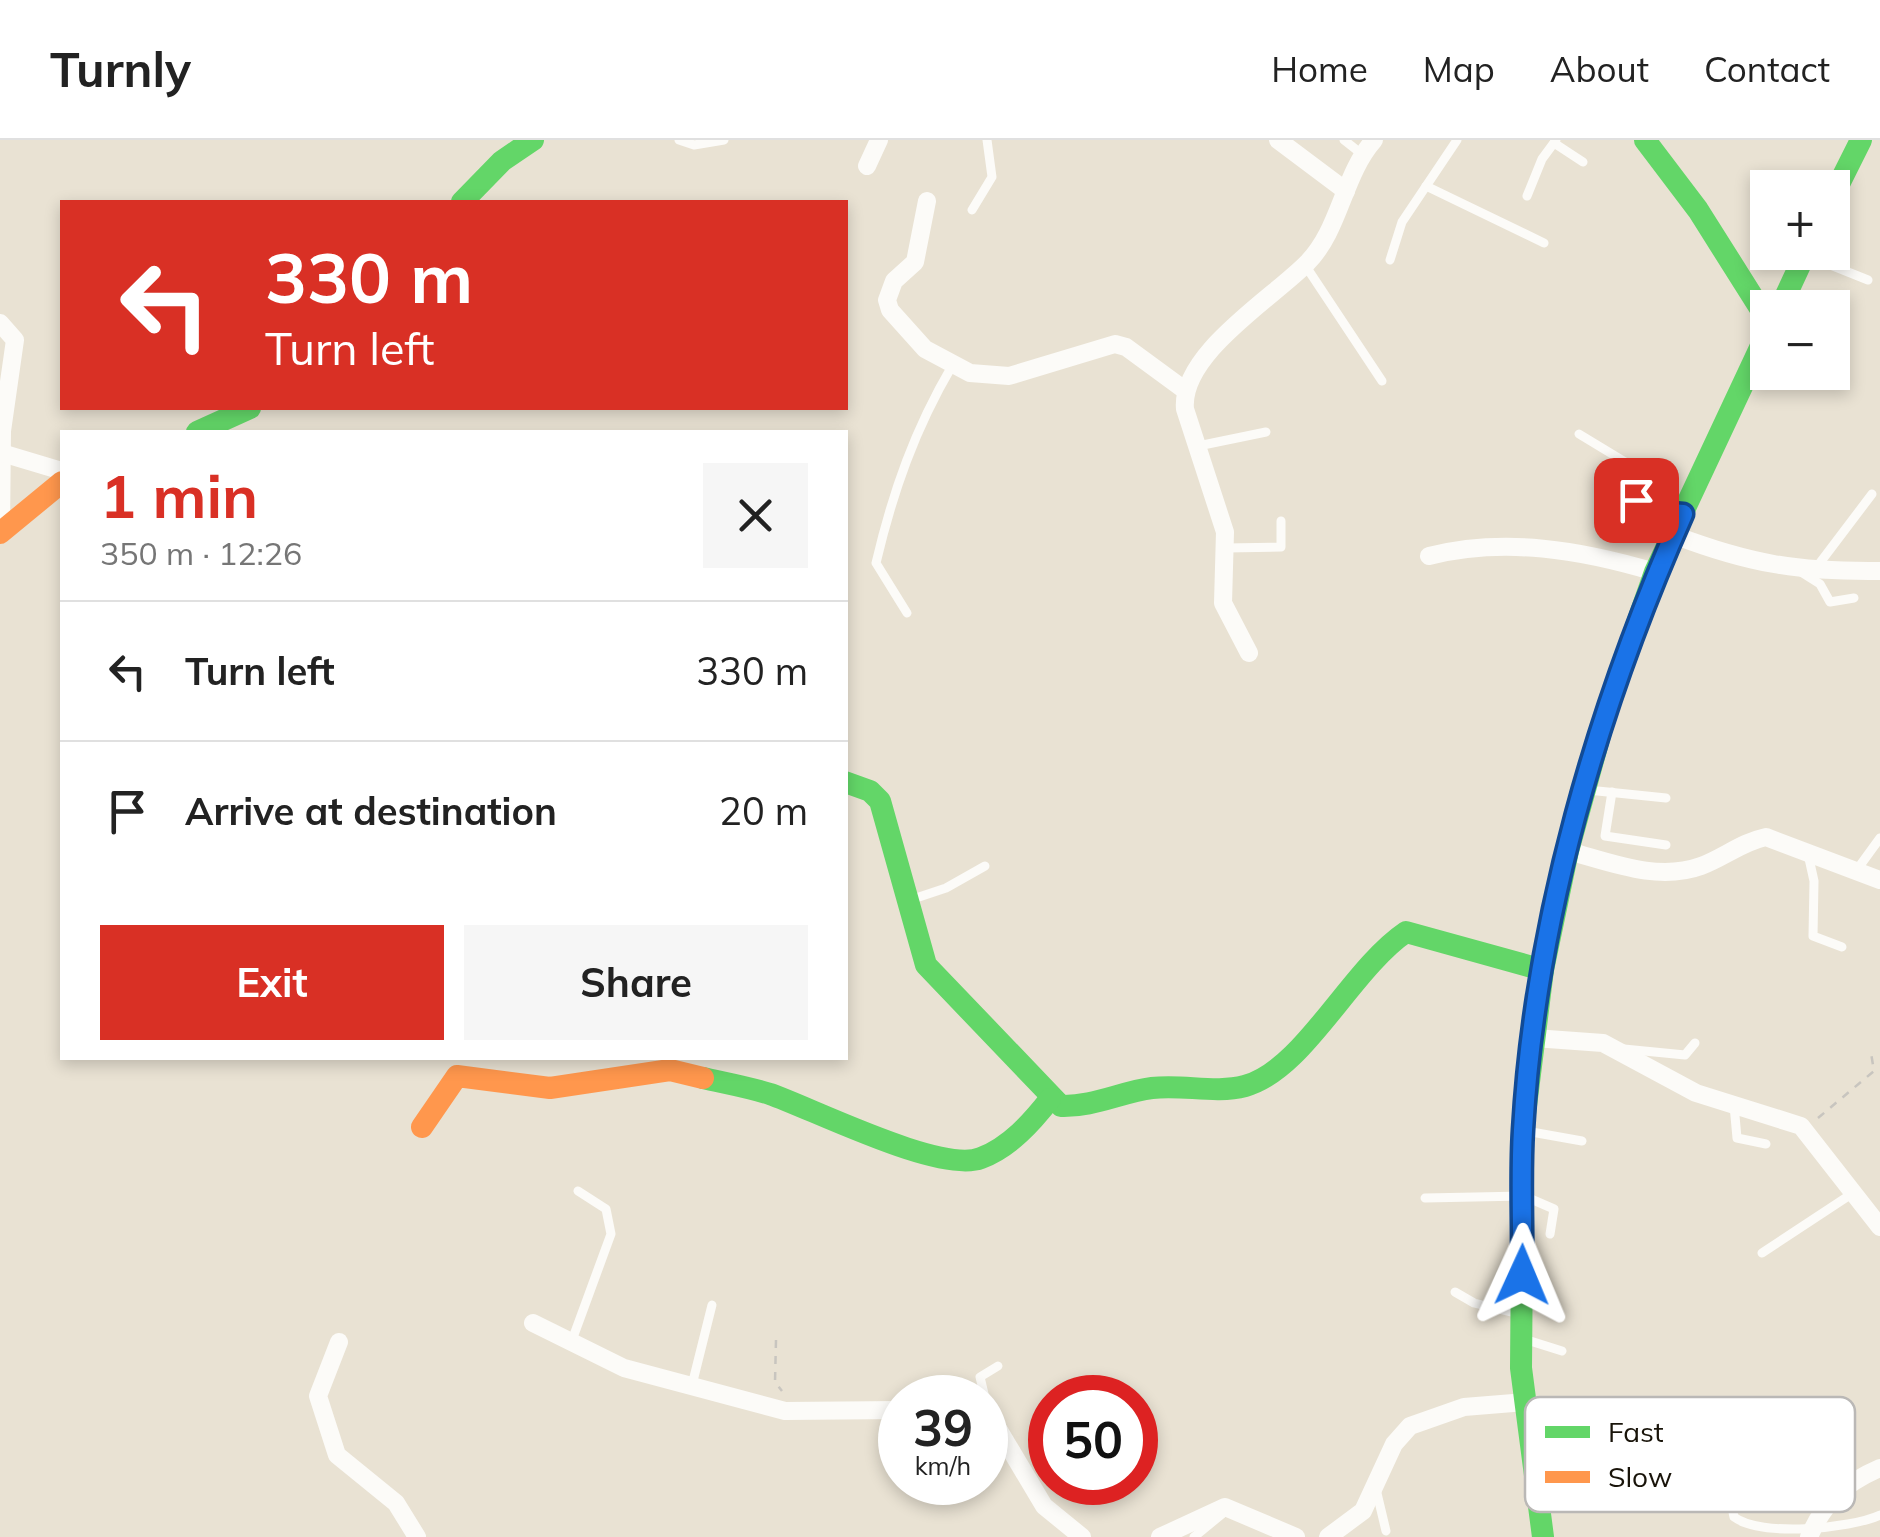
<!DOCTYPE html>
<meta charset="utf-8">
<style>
body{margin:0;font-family:Mulish,sans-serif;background:#f6f6f6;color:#222;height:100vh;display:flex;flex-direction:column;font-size:38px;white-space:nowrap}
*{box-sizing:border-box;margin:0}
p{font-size:32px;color:#767676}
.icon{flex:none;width:55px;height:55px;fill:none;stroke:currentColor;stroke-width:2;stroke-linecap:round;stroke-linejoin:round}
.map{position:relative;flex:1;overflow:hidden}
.drawer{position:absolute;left:60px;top:290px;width:788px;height:630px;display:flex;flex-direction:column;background:#fff;border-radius:0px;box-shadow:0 5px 15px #0003}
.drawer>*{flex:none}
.hud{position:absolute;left:60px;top:60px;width:788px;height:210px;border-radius:0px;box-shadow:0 5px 15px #0003;background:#d93025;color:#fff;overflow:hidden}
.controls{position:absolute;left:1750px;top:30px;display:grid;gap:20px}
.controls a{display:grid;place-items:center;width:100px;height:100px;border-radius:0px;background:#fff;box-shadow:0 5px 15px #0003;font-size:50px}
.speed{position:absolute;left:878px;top:1235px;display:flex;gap:20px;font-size:50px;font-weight:700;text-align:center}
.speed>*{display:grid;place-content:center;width:130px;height:130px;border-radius:50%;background:#fff;box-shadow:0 5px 15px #0003;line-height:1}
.speed small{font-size:25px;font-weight:400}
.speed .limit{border:15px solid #d22;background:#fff;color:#111}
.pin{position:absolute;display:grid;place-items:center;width:85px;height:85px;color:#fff;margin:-42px;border-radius:20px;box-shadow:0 5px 15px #0006}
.me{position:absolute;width:110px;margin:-55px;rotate:1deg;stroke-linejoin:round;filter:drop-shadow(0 0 8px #0008)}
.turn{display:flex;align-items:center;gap:35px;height:210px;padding:0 40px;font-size:45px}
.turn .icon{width:130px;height:130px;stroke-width:2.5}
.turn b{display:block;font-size:70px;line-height:85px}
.round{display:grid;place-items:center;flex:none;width:105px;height:105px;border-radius:0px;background:#f6f6f6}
.overview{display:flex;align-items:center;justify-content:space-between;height:170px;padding:0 40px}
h1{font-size:60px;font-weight:700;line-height:75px;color:#d93025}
.button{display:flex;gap:20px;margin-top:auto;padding:20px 40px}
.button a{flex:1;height:115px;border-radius:0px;background:#d93025;color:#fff;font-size:40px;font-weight:700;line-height:115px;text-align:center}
.button a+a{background:#f6f6f6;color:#222}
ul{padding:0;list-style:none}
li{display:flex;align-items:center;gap:30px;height:140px;padding:0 40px;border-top:2px solid #e0e0e0}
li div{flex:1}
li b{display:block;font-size:38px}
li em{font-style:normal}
header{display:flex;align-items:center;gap:60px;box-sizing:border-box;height:140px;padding:0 50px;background:#fff;border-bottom:2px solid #e0e0e0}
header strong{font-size:48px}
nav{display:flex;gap:55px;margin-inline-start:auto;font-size:35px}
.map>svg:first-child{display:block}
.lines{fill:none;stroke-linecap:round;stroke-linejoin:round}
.path{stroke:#c8c5bf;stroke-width:2.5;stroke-dasharray:8 8;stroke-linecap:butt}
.lane{stroke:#fcfbf8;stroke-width:9}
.street{stroke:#fcfbf8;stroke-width:18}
.fast{stroke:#63d668;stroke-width:22}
.slow{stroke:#ff974d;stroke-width:22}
.route-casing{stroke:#114b97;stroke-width:25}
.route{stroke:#1a73e8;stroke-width:18}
.key{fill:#fff;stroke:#bab8b6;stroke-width:2.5}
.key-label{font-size:28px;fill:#19140a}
</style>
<header>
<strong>Turnly</strong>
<nav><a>Home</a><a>Map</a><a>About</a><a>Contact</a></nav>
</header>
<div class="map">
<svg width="1880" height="1397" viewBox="0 0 1880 1397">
<rect width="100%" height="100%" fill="#e9e2d3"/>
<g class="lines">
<!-- path -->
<g class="path">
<polyline points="1818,978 1874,931 1871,913"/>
<polyline points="776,1200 775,1242 782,1251"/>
</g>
<!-- lane -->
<g class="lane">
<polyline points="679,0 694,5 724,0"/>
<polyline points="1344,0 1363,15"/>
<polyline points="1554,3 1583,22"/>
<polyline points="1426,46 1544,103"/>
<polyline points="1527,56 1542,19 1556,0"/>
<polyline points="972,70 992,37 987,0"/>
<polyline points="1808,116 1868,140"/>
<polyline points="1390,120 1402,82 1457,0"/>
<polyline points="1305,125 1382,241"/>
<polyline points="1579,294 1645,334 1637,365 1681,373"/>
<polyline points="1198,306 1266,292"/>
<polyline points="1226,408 1281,407 1281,381"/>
<polyline points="1816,428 1872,354"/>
<polyline points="1801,432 1820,444 1830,462 1854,458"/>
<path d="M 907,473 L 876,423 C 893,351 915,289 952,226"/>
<polyline points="1588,650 1666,658"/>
<polyline points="1612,652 1605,696 1666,705"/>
<polyline points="1808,714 1814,741 1813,796 1842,807"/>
<polyline points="1856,731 1880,698"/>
<polyline points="910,760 946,748 985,726"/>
<polyline points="1624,909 1685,915 1695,903"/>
<polyline points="1734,965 1737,998 1766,1004"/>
<polyline points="1526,991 1582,1001"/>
<polyline points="1425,1058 1524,1056 1554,1069 1550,1094"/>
<polyline points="1762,1113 1853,1053"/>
<polyline points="1455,1152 1474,1163 1519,1174"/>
<polyline points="1524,1199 1562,1211"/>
<polyline points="571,1203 611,1094 606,1069 578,1051"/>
<polyline points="692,1245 712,1165"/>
<polyline points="985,1258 980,1237 998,1226"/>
<polyline points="1794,1263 1801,1263 1811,1275 1812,1305 1851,1342"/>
<polyline points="1376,1349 1386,1391"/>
<path d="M 1730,1357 L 1734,1377 C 1761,1397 1849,1389 1880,1375"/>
<polyline points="1194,1397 1222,1374"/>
</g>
<!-- street -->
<g class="street">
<polyline points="1278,0 1346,51"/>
<polyline points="867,26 879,0"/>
<polyline points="927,61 915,122 894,141 887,160 890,170 925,209 970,233 1009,236 1115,204 1126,207 1186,251"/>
<polyline points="0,183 15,200 2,291 1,390"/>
<polyline points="2,313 62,331"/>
<path d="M 1674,395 C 1750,424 1799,432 1880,431"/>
<path d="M 1429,416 C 1505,397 1581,410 1655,432"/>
<path d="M 1249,513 L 1223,463 L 1225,392 L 1185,269 C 1180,214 1273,158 1307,123 C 1340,90 1343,35 1374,0"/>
<path d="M 1568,711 C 1610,722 1657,742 1701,726 C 1723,718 1742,702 1766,697 L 1880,740"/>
<polyline points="1534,898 1603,903 1696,953 1801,986 1880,1087"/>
<polyline points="533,1183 624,1228 785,1271 900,1270"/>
<polyline points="339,1202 318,1256 337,1315 396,1363 417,1397"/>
<polyline points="985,1278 997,1287 1044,1366 1082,1397"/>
<polyline points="1160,1397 1225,1367 1296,1397"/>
<polyline points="1328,1397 1363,1371 1394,1304 1410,1286 1464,1267 1526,1262"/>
<path d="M 1809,1397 C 1824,1362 1845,1343 1880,1328"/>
</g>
<!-- fast -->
<g class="fast">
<polyline points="1645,0 1698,70 1768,181"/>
<polyline points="1832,58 1861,0"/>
<polyline points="462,62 502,21 533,0"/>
<polyline points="1780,168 1806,112"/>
<polyline points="197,292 250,268"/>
<path d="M 845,642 L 870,651 L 880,661 L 926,825 L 1061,966 C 1093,967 1121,952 1152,948 C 1183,944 1215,954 1245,946 C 1304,930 1350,830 1406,792 L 1543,830"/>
<path d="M 703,938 C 725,943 748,947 770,954 C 813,969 941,1034 981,1018 C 1010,1007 1032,982 1050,959"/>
<polyline points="1543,1397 1521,1228 1523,990 1543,830 1568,711 1609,563 1655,432 1768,191"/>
</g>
<!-- slow -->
<g class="slow">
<polyline points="0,393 62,342"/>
<polyline points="422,987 457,936 550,948 670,930 703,938"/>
</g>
</g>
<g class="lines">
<defs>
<path id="route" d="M 1522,1135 C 1523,1087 1520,1038 1523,990 C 1535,779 1598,566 1683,374 L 1647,371 L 1636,360"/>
</defs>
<!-- route casing -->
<use href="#route" class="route-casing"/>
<!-- route -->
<use href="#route" class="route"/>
</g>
<!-- legend -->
<rect x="1525" y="1257" width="330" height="115" rx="15" class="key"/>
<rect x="1545" y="1286" width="45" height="12" fill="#63d668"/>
<rect x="1545" y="1331" width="45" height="12" fill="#ff974d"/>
<g class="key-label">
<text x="1608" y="1302">Fast</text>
<text x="1608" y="1347">Slow</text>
</g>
</svg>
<div class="controls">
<a>+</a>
<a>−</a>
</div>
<div class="speed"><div>39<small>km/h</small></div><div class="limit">50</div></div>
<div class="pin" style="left:1636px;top:360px;background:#d93025"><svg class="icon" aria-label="arrive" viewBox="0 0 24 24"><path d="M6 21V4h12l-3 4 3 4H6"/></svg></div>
<svg class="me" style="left:1522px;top:1135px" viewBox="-20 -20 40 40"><path d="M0-17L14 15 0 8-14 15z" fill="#1a73e8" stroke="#fff" stroke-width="4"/></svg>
<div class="hud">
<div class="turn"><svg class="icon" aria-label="left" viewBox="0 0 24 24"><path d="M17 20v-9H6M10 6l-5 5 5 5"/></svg><div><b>330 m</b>Turn left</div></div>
</div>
<section class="drawer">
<div class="overview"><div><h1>1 min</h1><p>350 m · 12:26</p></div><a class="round"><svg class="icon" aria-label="close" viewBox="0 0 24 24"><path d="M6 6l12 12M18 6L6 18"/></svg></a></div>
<ul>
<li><svg class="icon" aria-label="left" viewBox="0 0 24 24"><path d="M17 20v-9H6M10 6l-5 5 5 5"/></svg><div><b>Turn left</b></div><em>330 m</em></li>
<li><svg class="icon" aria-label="arrive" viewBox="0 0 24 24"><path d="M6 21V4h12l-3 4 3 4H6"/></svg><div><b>Arrive at destination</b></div><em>20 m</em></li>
</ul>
<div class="button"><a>Exit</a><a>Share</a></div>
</section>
</div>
